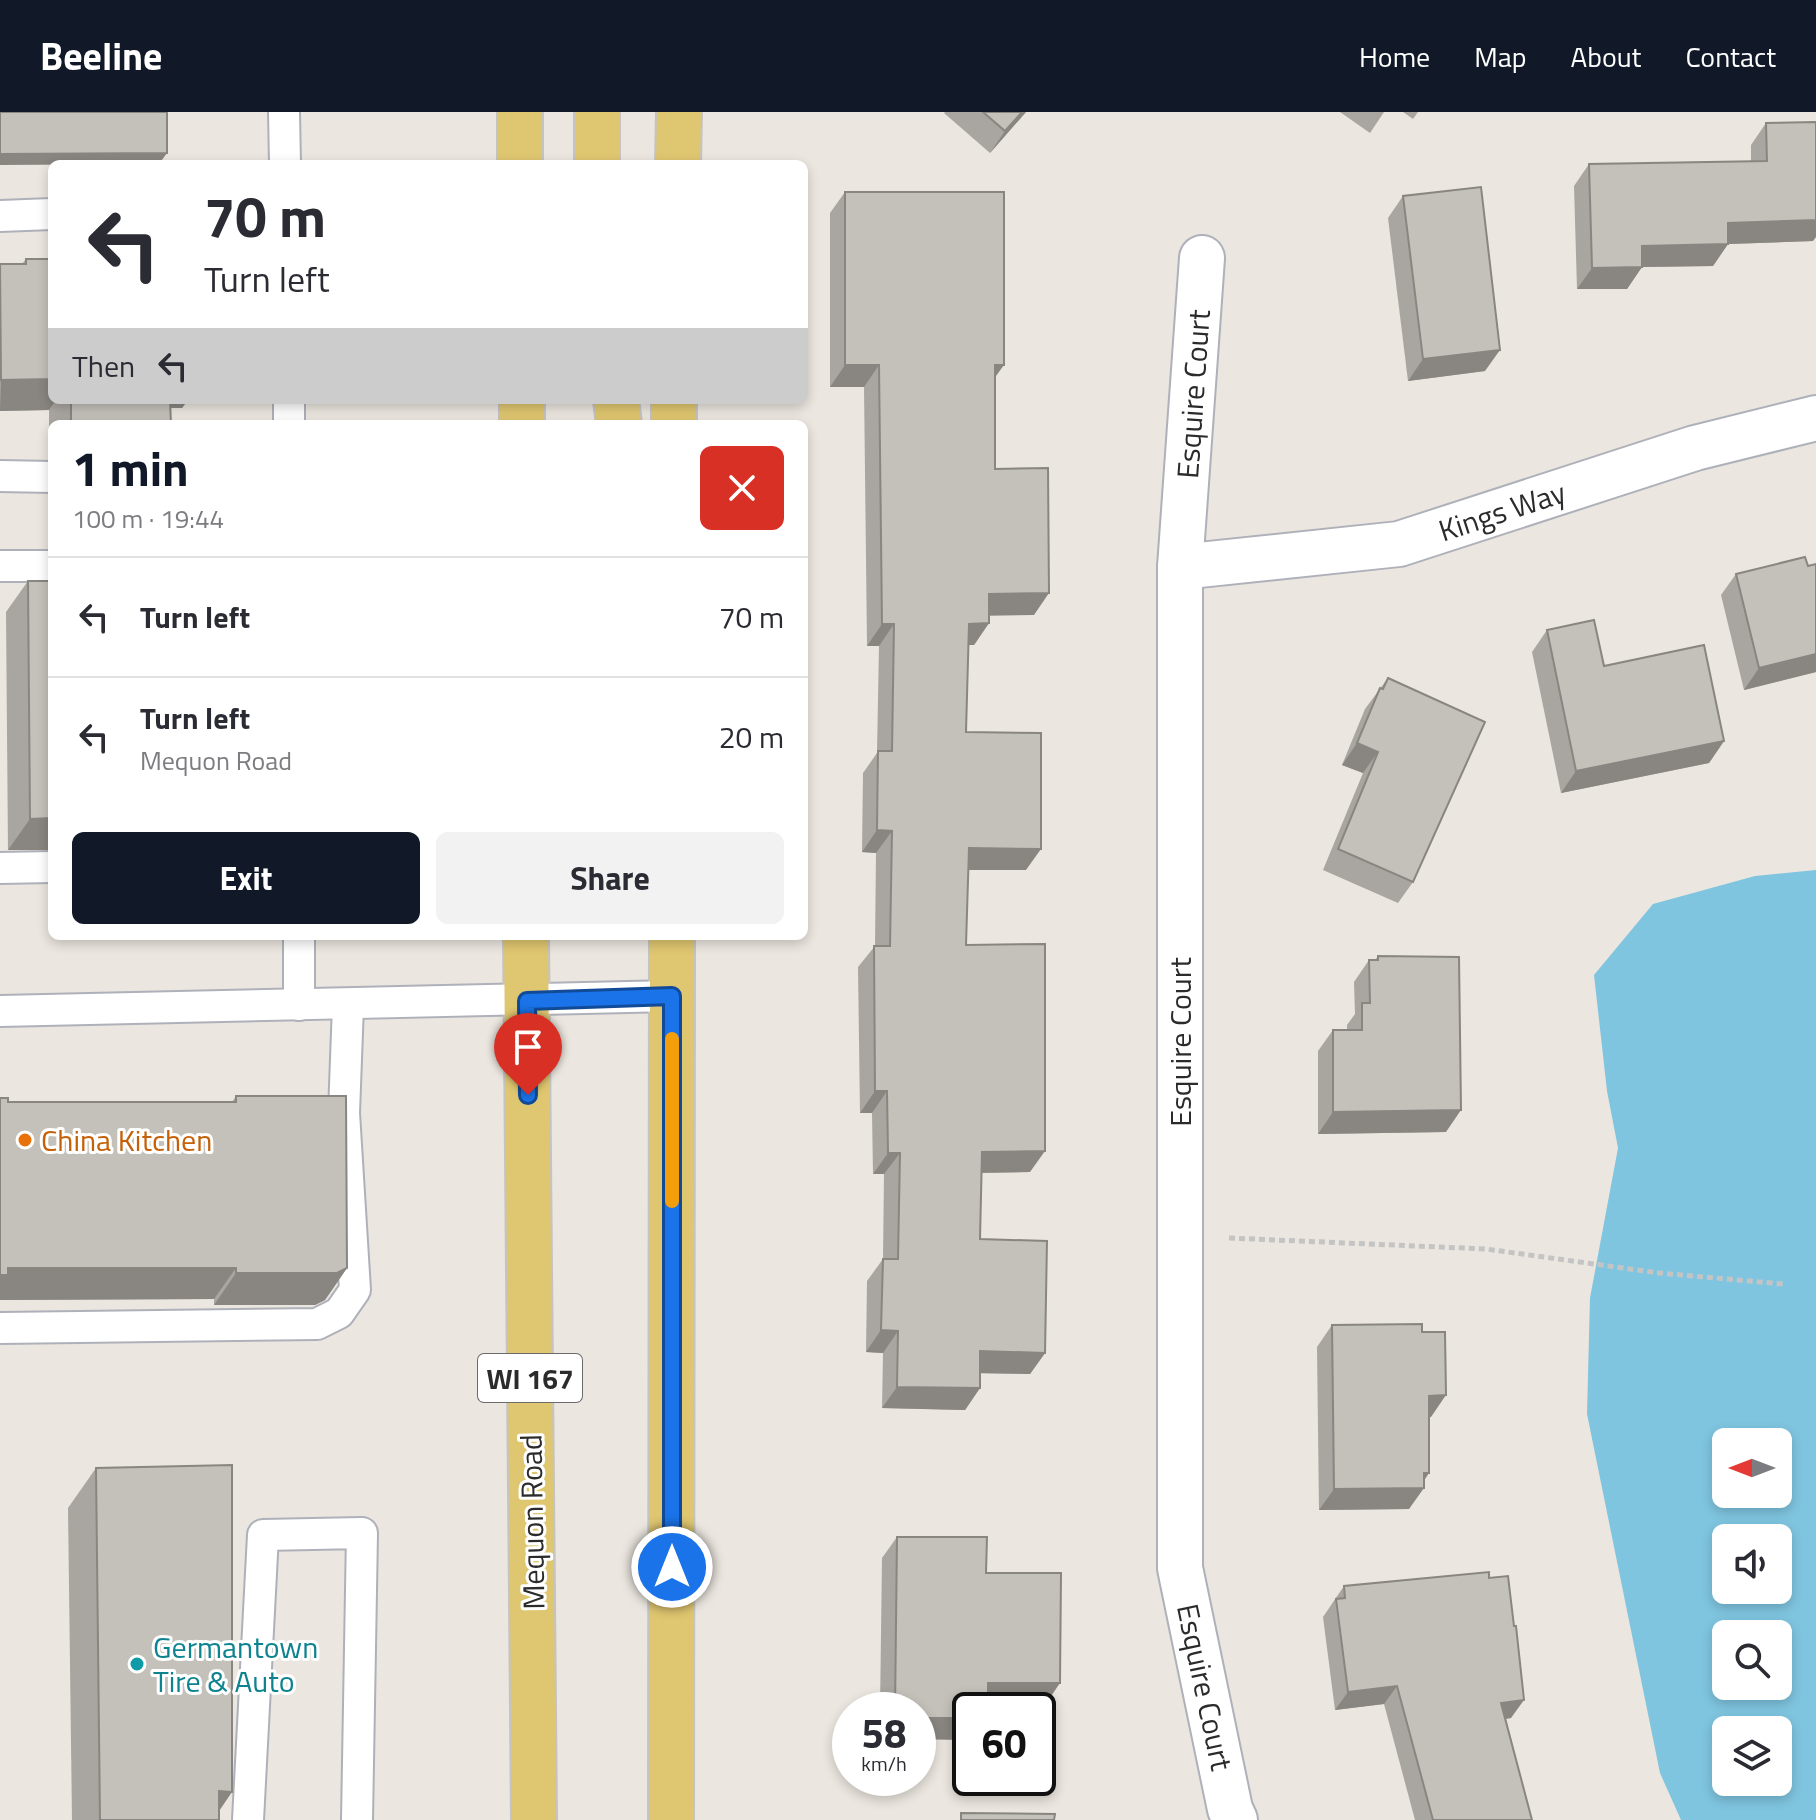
<!DOCTYPE html>
<meta charset="utf-8">
<style>
body{margin:0;font-family:"Titillium Web",sans-serif;background:#f2f2f3;color:#2b2b33;height:100vh;display:flex;flex-direction:column;font-size:30px;white-space:nowrap}
*{box-sizing:border-box;margin:0}
p{font-size:26px;color:#7c7c81}
.icon{flex:none;width:44px;height:44px;fill:none;stroke:currentColor;stroke-width:2;stroke-linecap:round;stroke-linejoin:round}
.map{position:relative;flex:1;overflow:hidden}
.drawer{position:absolute;left:48px;top:308px;width:760px;height:520px;display:flex;flex-direction:column;background:#fff;border-radius:12px;box-shadow:0 4px 12px #0003}
.drawer>*{flex:none}
.hud{position:absolute;left:48px;top:48px;width:760px;height:244px;border-radius:12px;box-shadow:0 4px 12px #0003;background:#fff;color:#2b2b33;overflow:hidden}
.needle{width:52px;rotate:270deg}
.buttons{position:absolute;left:1712px;top:1316px;display:grid;gap:16px}
.buttons a{display:grid;place-items:center;width:80px;height:80px;border-radius:12px;background:#fff;box-shadow:0 4px 12px #0003;font-size:40px}
.speed{position:absolute;left:832px;top:1580px;display:flex;gap:16px;font-size:40px;font-weight:700;text-align:center}
.speed>*{display:grid;place-content:center;width:104px;height:104px;border-radius:50%;background:#fff;box-shadow:0 4px 12px #0003;line-height:1}
.speed small{font-size:20px;font-weight:400}
.speed .limit{border:4px solid #111;border-radius:12px;background:#fff;color:#111}
.pin{position:absolute;display:grid;place-items:center;width:68px;height:68px;color:#fff;margin:-82px -34px;border-radius:50% 50% 50% 0;rotate:-45deg;box-shadow:0 0 8px #0007}
.pin .icon{rotate:45deg}
.me{position:absolute;width:88px;margin:-44px;rotate:0deg;stroke-linejoin:round;filter:drop-shadow(0 0 6px #0008)}
.turn{display:flex;align-items:center;gap:28px;height:168px;padding:0 24px;font-size:36px}
.turn .icon{width:104px;height:104px;stroke-width:2.5}
.turn b{display:block;font-size:56px;line-height:68px}
.then{display:flex;align-items:center;height:76px;padding:0 24px;background:#0003;gap:16px;font-size:30px}
.round{display:grid;place-items:center;flex:none;width:84px;height:84px;border-radius:12px;background:#f2f2f3}
.head{display:flex;align-items:center;justify-content:space-between;height:136px;padding:0 24px}
h1{font-size:48px;font-weight:700;line-height:60px;color:#111827}
.button{display:flex;gap:16px;margin-top:auto;padding:16px 24px}
.button a{flex:1;height:92px;border-radius:12px;background:#111827;color:#fff;font-size:32px;font-weight:700;line-height:92px;text-align:center}
.button a+a{background:#f2f2f3;color:#2b2b33}
ul{padding:0;list-style:none}
li{display:flex;align-items:center;gap:24px;height:120px;padding:0 24px;border-top:2px solid #e1e1e2}
li div{flex:1}
li b{display:block;font-size:30px}
li em{font-style:normal}
header{display:flex;align-items:center;gap:48px;box-sizing:border-box;height:112px;padding:0 40px;background:#111827;color:#fff}
header strong{font-size:38px}
nav{display:flex;gap:44px;margin-inline-start:auto;font-size:28px}
.map>svg:first-child{display:block}
.water{fill:#7fc5e0;fill-rule:evenodd}
.lines{fill:none;stroke-linecap:round;stroke-linejoin:round}
.lane-casing{stroke:#afb1ba;stroke-width:34}
.street-casing{stroke:#afb1ba;stroke-width:48}
.primary-casing{stroke:#c4c4c4;stroke-width:48}
.path{stroke:#c4c4c4;stroke-width:5;stroke-dasharray:6 4;stroke-linecap:butt}
.lane{stroke:#fff;stroke-width:30}
.street{stroke:#fff;stroke-width:44}
.primary{stroke:#dfc670;stroke-width:44}
.wall{fill:#a9a5a0}
.shaded-wall{fill:#898682}
.building{fill:#c4c0ba;stroke:#898682;stroke-width:2}
.route-casing{stroke:#114b97;stroke-width:20}
.route{stroke:#1a73e8;stroke-width:14}
.slow{stroke:#f59e0b;stroke-width:14}
.food-dot{fill:#e8710a;stroke:#fff;stroke-width:3}
.culture-dot{fill:#0f9aa8;stroke:#fff;stroke-width:3}
.labels{text-anchor:middle;dominant-baseline:central;stroke-width:6;stroke-linejoin:round;paint-order:stroke}
.shield{fill:#fff;stroke:#6b6b6b;stroke-width:2}
.shield-label{font-size:28px;font-weight:bold;fill:#2b2b2b}
.street-label{font-size:30px;fill:#2b2b2b;stroke:#fff}
.food-label{font-size:30px;fill:#c56008;stroke:#fff;text-anchor:start}
.culture-label{font-size:30px;fill:#0d838f;stroke:#fff;text-anchor:start}
</style>
<header>
<strong>Beeline</strong>
<nav><a>Home</a><a>Map</a><a>About</a><a>Contact</a></nav>
</header>
<div class="map">
<svg width="1816" height="1708" viewBox="0 0 1816 1708">
<rect width="100%" height="100%" fill="#ebe6df"/>
<!-- water -->
<path class="water" d="M 1816,758 L 1816,1708 L 1681,1708 L 1660,1661 L 1587,1302 L 1590,1186 L 1618,1036 L 1607,979 L 1594,863 L 1653,792 L 1755,764 ZM 1726,1330 L 1778,1330 L 1778,1382 L 1726,1382 ZM 1726,1426 L 1778,1426 L 1778,1478 L 1726,1478 ZM 1726,1522 L 1778,1522 L 1778,1574 L 1726,1574 ZM 1726,1618 L 1778,1618 L 1778,1670 L 1726,1670 Z"/>
<g class="lines">
<defs>
<g id="lane">
<polyline points="284,0 285,52"/>
<polyline points="0,104 52,102"/>
<polyline points="289,288 289,312"/>
<polyline points="0,364 52,365"/>
<polyline points="0,454 52,454"/>
<polyline points="0,756 52,755"/>
<polyline points="299,824 299,893"/>
<polyline points="0,899 672,884"/>
<polyline points="0,1216 317,1212 339,1201 355,1178 344,1001 348,893"/>
<polyline points="248,1708 263,1423 362,1421 357,1708"/>
</g>
<g id="street">
<polyline points="1202,146 1180,455 1180,1456 1230,1697 1235,1708"/>
<polyline points="1180,455 1399,432 1695,336 1816,306"/>
</g>
<g id="primary">
<polyline points="520,0 520,52"/>
<polyline points="597,0 597,52"/>
<polyline points="678,52 679,0"/>
<polyline points="522,288 522,312"/>
<polyline points="616,288 619,312"/>
<polyline points="674,312 674,288"/>
<polyline points="526,824 534,1708"/>
<polyline points="671,1708 672,824"/>
</g>
</defs>
<!-- lane casing -->
<use href="#lane" class="lane-casing"/>
<!-- street casing -->
<use href="#street" class="street-casing"/>
<!-- primary casing -->
<use href="#primary" class="primary-casing"/>
<!-- path -->
<polyline class="path" points="1229,1126 1486,1137 1659,1161 1783,1172"/>
<!-- lane -->
<use href="#lane" class="lane"/>
<!-- street -->
<use href="#street" class="street"/>
<!-- primary -->
<use href="#primary" class="primary"/>
</g>
<!-- wall -->
<g class="wall">
<polygon points="945,0 1026,0 990,41 944,1"/>
<polygon points="1340,0 1384,0 1370,21"/>
<polygon points="1403,0 1418,0 1413,7"/>
<polygon points="1766,11 1813,129 1728,132 1713,154 1642,155 1627,177 1577,177 1574,74 1589,52 1751,49 1751,33"/>
<polygon points="845,80 995,265 995,357 1034,503 989,503 989,511 974,533 968,533 966,620 1026,758 968,758 966,833 1030,1060 982,1061 980,1127 1045,1241 1030,1262 980,1261 980,1276 965,1298 882,1296 883,1241 866,1240 867,1169 883,1147 884,1062 873,1062 872,1001 860,1001 858,855 875,834 876,741 862,740 863,661 877,641 879,534 867,534 864,275 830,275 830,101"/>
<polygon points="1403,84 1485,259 1408,269 1388,106"/>
<polygon points="26,147 52,288 188,288 182,296 170,296 171,312 52,312 52,348 49,347 49,298 0,299 0,152 22,152"/>
<polygon points="1816,452 1816,560 1744,578 1721,483 1736,462 1808,454"/>
<polygon points="28,469 52,469 52,738 8,738 6,500"/>
<polygon points="1547,518 1724,629 1709,651 1561,681 1532,540"/>
<polygon points="1388,566 1413,770 1398,791 1323,758 1363,661 1342,653 1365,597"/>
<polygon points="1378,844 1446,1020 1318,1022 1318,939 1333,918 1347,918 1347,913 1355,902 1354,870 1369,848 1375,848"/>
<polygon points="236,984 347,1156 325,1188 315,1193 214,1193 214,1187 0,1188 0,986 8,990 232,990"/>
<polygon points="1332,1213 1431,1305 1429,1305 1424,1369 1409,1397 1319,1398 1317,1235"/>
<polygon points="96,1356 219,1699 219,1708 72,1708 68,1396"/>
<polygon points="897,1425 986,1461 1045,1593 988,1593 970,1628 918,1627 918,1598 880,1598 882,1446"/>
<polygon points="1344,1474 1511,1606 1506,1607 1532,1708 1415,1708 1384,1592 1335,1598 1323,1505"/>
</g>
<!-- shaded-wall -->
<g class="shaded-wall">
<polygon points="1022,0 1026,0 990,41 1005,19"/>
<polygon points="167,41 159,52 0,53 0,42"/>
<polygon points="1816,108 1816,125 1813,129 1728,132 1713,154 1642,155 1627,177 1577,177 1592,156 1642,134 1728,111"/>
<polygon points="1500,238 1485,259 1408,269 1423,247"/>
<polygon points="845,253 879,253 864,275 830,275"/>
<polygon points="995,253 1004,253 988,275"/>
<polygon points="52,267 52,288 56,288 49,298 0,299 1,268"/>
<polygon points="154,288 188,288 182,296 148,296"/>
<polygon points="1049,481 1034,503 974,504 989,482"/>
<polygon points="989,511 974,533 954,533 969,512"/>
<polygon points="882,512 894,512 879,534 867,534"/>
<polygon points="1816,542 1816,560 1744,578 1759,556"/>
<polygon points="1724,629 1709,651 1561,681 1576,659"/>
<polygon points="1357,631 1378,640 1363,661 1342,653"/>
<polygon points="52,706 52,738 8,738 30,707"/>
<polygon points="877,718 892,719 876,741 862,740"/>
<polygon points="969,736 1041,737 1026,758 953,758"/>
<polygon points="875,979 887,979 872,1001 860,1001"/>
<polygon points="1461,998 1446,1020 1318,1022 1333,1000"/>
<polygon points="1045,1039 1030,1060 967,1061 982,1040"/>
<polygon points="888,1041 900,1041 884,1062 873,1062"/>
<polygon points="8,1156 236,1156 214,1187 0,1188 0,1163"/>
<polygon points="347,1156 325,1188 315,1193 214,1193 236,1161"/>
<polygon points="881,1218 898,1219 883,1241 866,1240"/>
<polygon points="980,1239 1045,1241 1030,1262 965,1261"/>
<polygon points="897,1275 980,1276 965,1298 882,1296"/>
<polygon points="1446,1283 1431,1305 1414,1305 1429,1284"/>
<polygon points="1424,1361 1429,1361 1419,1376 1424,1376 1409,1397 1319,1398 1334,1377"/>
<polygon points="988,1571 1060,1571 1045,1593 973,1592"/>
<polygon points="1397,1574 1384,1592 1335,1598 1348,1580"/>
<polygon points="1524,1588 1511,1606 1488,1609 1501,1591"/>
<polygon points="918,1606 970,1606 970,1628 918,1627"/>
<polygon points="219,1679 232,1680 213,1708"/>
</g>
<!-- building -->
<g class="building">
<polygon points="0,0 167,0 167,41 0,42"/>
<polygon points="983,0 1022,0 1005,19"/>
<polygon points="1816,10 1816,108 1728,111 1728,132 1642,134 1642,155 1592,156 1589,52 1767,49 1766,11"/>
<polygon points="1481,75 1500,238 1423,247 1403,84"/>
<polygon points="845,80 1004,80 1004,253 995,253 995,357 1048,356 1049,481 989,482 989,511 969,512 966,620 1041,621 1041,737 969,736 966,833 1045,832 1045,1039 982,1040 980,1127 1047,1129 1045,1241 980,1239 980,1276 897,1275 898,1219 881,1218 883,1147 898,1147 900,1041 888,1041 887,979 875,979 874,834 890,834 892,719 877,718 878,639 892,639 894,512 882,512 879,253 845,253"/>
<polygon points="26,147 52,147 52,267 1,268 0,152 26,152"/>
<polygon points="71,288 170,288 171,312 71,312"/>
<polygon points="1805,445 1808,454 1816,452 1816,542 1759,556 1736,462"/>
<polygon points="28,469 52,469 52,706 30,707"/>
<polygon points="1594,508 1604,554 1704,533 1724,629 1576,659 1547,518"/>
<polygon points="1388,566 1485,610 1413,770 1338,737 1378,640 1357,631 1380,576 1383,577"/>
<polygon points="1378,844 1459,845 1461,998 1333,1000 1333,918 1362,918 1362,891 1370,891 1369,848 1378,848"/>
<polygon points="236,984 346,984 347,1156 337,1161 236,1161 236,1156 8,1156 8,1163 0,1163 0,986 8,986 8,990 236,990"/>
<polygon points="1422,1212 1422,1220 1445,1220 1446,1283 1429,1284 1429,1361 1424,1361 1424,1376 1334,1377 1332,1213"/>
<polygon points="232,1353 232,1680 219,1679 219,1708 100,1708 96,1356"/>
<polygon points="897,1425 987,1425 986,1461 1061,1461 1060,1571 988,1571 988,1598 970,1598 970,1606 918,1606 918,1598 895,1598"/>
<polygon points="1489,1460 1489,1466 1508,1464 1514,1514 1516,1514 1524,1588 1501,1591 1532,1708 1433,1708 1397,1574 1348,1580 1336,1487 1345,1486 1344,1474"/>
<polygon points="961,1701 1055,1702 1054,1708 961,1708"/>
</g>
<g class="lines">
<defs>
<polyline id="route" points="528,983 527,889 672,884 672,1455"/>
</defs>
<!-- route casing -->
<use href="#route" class="route-casing"/>
<!-- route -->
<use href="#route" class="route"/>
<!-- slow -->
<polyline class="slow" points="672,1089 672,927"/>
</g>
<!-- markers -->
<circle class="food-dot" cx="25" cy="1028" r="8"/>
<circle class="culture-dot" cx="137" cy="1552" r="8"/>
<g class="labels">
<!-- shield labels -->
<rect class="shield" x="478" y="1242" width="104" height="48" rx="6"/>
<g class="shield-label">
<text x="530" y="1266">WI 167</text>
</g>
<!-- street labels -->
<g class="street-label">
<text transform="translate(1193 282) rotate(-86)">Esquire Court</text>
<text transform="translate(1502 399) rotate(-18)">Kings Way</text>
<text transform="translate(1180 930) rotate(-90)">Esquire Court</text>
<text transform="translate(532 1410) rotate(-91)">Mequon Road</text>
<text transform="translate(1205 1575) rotate(78)">Esquire Court</text>
</g>
<!-- food labels -->
<g class="food-label">
<text x="41" y="1028">China Kitchen</text>
</g>
<!-- culture labels -->
<g class="culture-label">
<text x="153" y="1535">Germantown<tspan x="153" dy="34">Tire &amp; Auto</tspan></text>
</g>
</g>
</svg>
<div class="buttons">
<a><svg class="needle" viewBox="-14 -14 28 28"><path d="M0-13l5 13h-10z" fill="#e53935"/><path d="M0 13l5-13h-10z" fill="#7c7c81"/></svg></a>
<a><svg class="icon" aria-label="sound" viewBox="0 0 24 24"><path d="M4 9h4l5-4v14l-5-4H4zM17 9q2 3 0 6"/></svg></a>
<a><svg class="icon" aria-label="search" viewBox="0 0 24 24"><circle cx="10" cy="10" r="6"/><path d="M15 15l6 6"/></svg></a>
<a><svg class="icon" aria-label="layers" viewBox="0 0 24 24"><path d="M12 4l9 5-9 5-9-5zM3 14l9 5 9-5"/></svg></a>
</div>
<div class="speed"><div>58<small>km/h</small></div><div class="limit">60</div></div>
<div class="pin" style="left:528px;top:983px;background:#d93025"><svg class="icon" aria-label="arrive" viewBox="0 0 24 24"><path d="M6 21V4h12l-3 4 3 4H6"/></svg></div>
<svg class="me" style="left:672px;top:1455px" viewBox="-20 -20 40 40"><circle r="17" fill="#1a73e8" stroke="#fff" stroke-width="3"/><path d="M0-11L8 9 0 5-8 9z" fill="#fff"/></svg>
<div class="hud">
<div class="turn"><svg class="icon" aria-label="left" viewBox="0 0 24 24"><path d="M17 20v-9H6M10 6l-5 5 5 5"/></svg><div><b>70 m</b>Turn left</div></div>
<div class="then">Then<svg class="icon" aria-label="left" viewBox="0 0 24 24"><path d="M17 20v-9H6M10 6l-5 5 5 5"/></svg></div>
</div>
<section class="drawer">
<div class="head"><div><h1>1 min</h1><p>100 m · 19:44</p></div><a class="round" style="background:#d93025;color:#fff"><svg class="icon" aria-label="close" viewBox="0 0 24 24"><path d="M6 6l12 12M18 6L6 18"/></svg></a></div>
<ul>
<li><svg class="icon" aria-label="left" viewBox="0 0 24 24"><path d="M17 20v-9H6M10 6l-5 5 5 5"/></svg><div><b>Turn left</b></div><em>70 m</em></li>
<li><svg class="icon" aria-label="left" viewBox="0 0 24 24"><path d="M17 20v-9H6M10 6l-5 5 5 5"/></svg><div><b>Turn left</b><p>Mequon Road</p></div><em>20 m</em></li>
</ul>
<div class="button"><a>Exit</a><a>Share</a></div>
</section>
</div>
